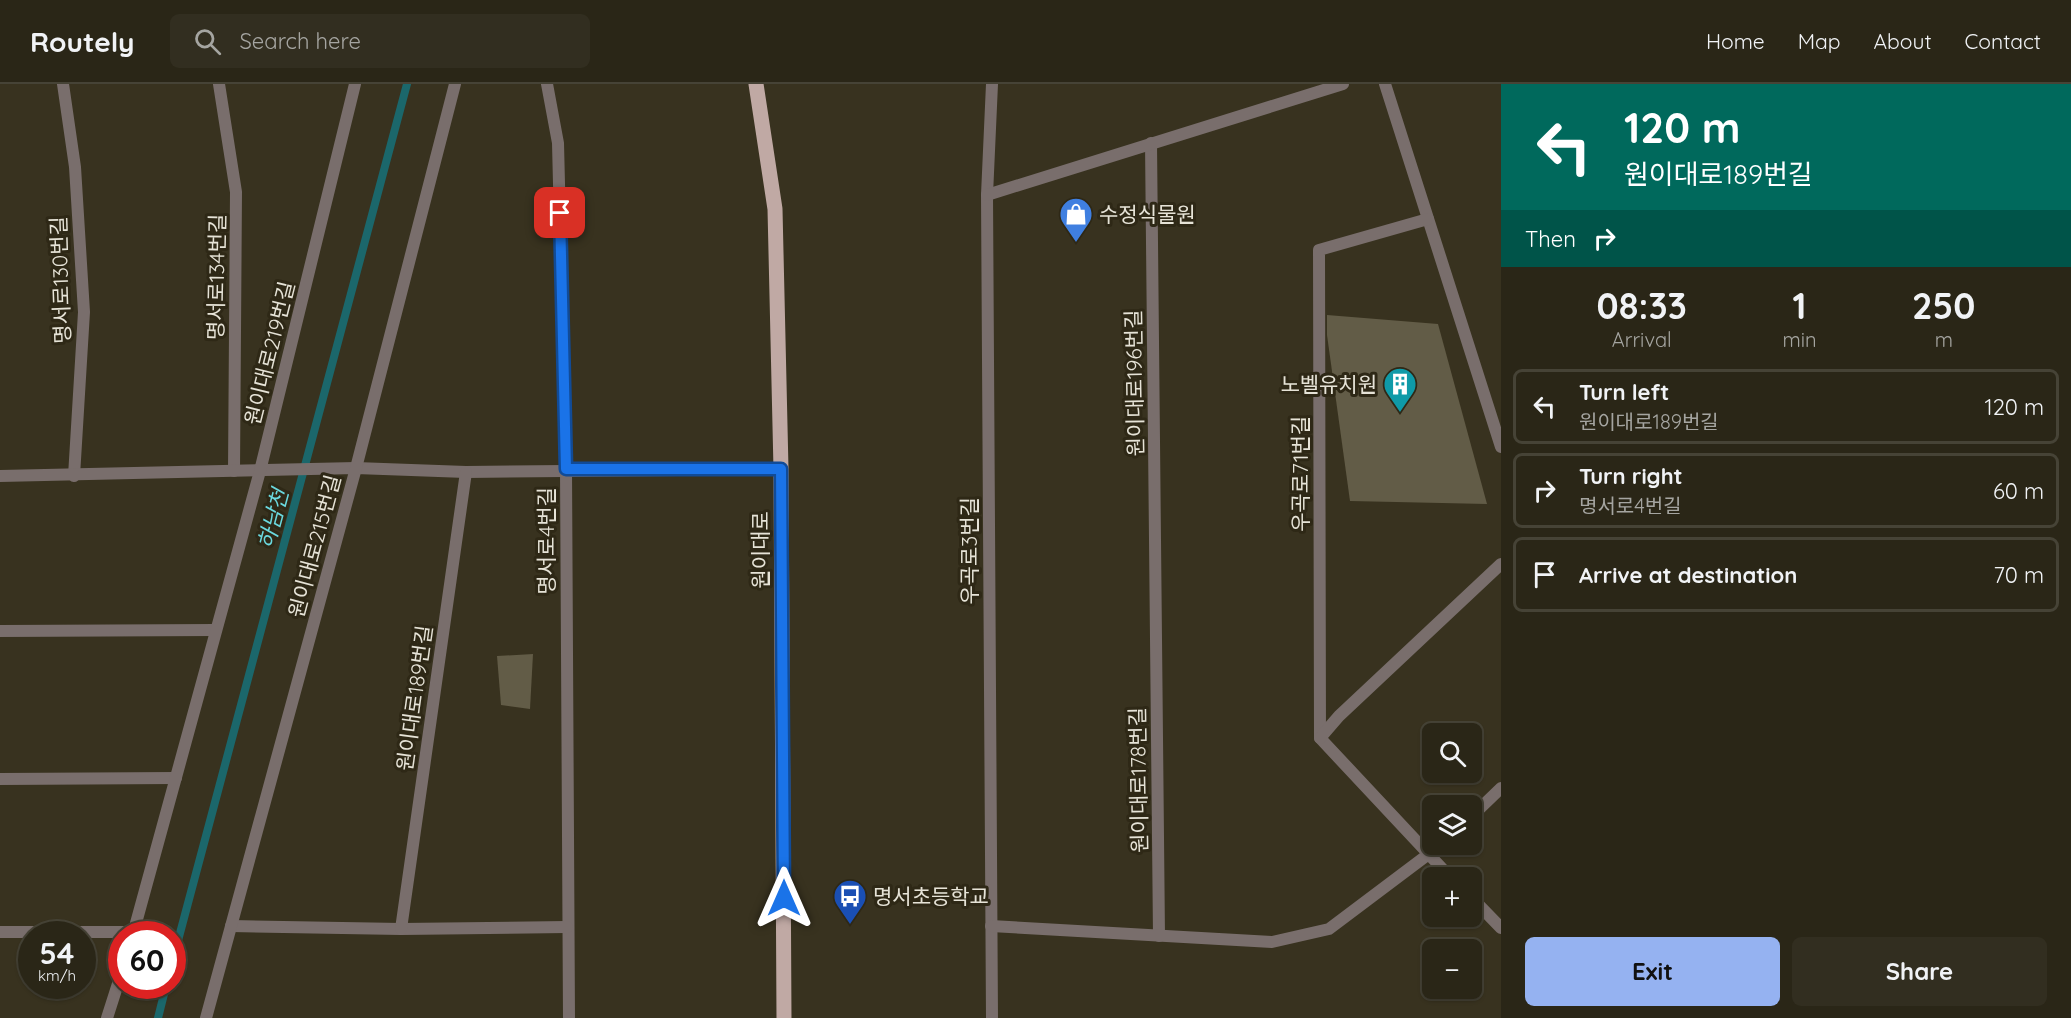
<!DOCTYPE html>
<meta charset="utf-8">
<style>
body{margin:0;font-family:Quicksand,"Noto Sans KR",sans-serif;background:#322e20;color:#f1f3f6;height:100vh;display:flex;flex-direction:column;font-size:22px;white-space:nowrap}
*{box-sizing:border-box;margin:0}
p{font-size:20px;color:#a5a5a1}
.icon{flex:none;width:33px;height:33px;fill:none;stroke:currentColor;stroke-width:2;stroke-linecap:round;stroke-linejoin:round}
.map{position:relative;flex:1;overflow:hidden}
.sheet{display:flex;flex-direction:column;background:#2a2617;width:570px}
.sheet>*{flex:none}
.guide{background:#00695c;color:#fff;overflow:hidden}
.buttons{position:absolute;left:1422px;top:639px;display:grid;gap:12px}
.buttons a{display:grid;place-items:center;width:60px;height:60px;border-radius:9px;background:#2a2617;box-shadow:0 2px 4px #0004,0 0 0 2px #464336;font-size:30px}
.speed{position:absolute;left:18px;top:837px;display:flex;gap:12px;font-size:30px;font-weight:700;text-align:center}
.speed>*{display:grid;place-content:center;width:78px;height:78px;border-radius:50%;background:#2a2617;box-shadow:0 2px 4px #0004,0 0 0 2px #464336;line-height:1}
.speed small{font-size:15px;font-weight:400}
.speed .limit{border:9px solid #d22;background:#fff;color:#111}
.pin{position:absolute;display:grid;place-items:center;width:51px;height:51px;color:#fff;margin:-26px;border-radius:12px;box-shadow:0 3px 9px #0006}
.me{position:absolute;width:66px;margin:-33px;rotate:0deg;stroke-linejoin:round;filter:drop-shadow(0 0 4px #0008)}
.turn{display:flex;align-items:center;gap:21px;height:126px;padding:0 24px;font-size:27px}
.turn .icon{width:78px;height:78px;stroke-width:2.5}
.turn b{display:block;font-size:42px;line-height:51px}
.then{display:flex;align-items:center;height:57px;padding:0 24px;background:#0003;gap:12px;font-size:22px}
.eta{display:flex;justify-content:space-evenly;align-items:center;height:102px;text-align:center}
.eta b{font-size:36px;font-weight:700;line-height:42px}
.action{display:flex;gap:12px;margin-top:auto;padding:12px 24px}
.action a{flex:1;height:69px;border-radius:9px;background:#95b2f1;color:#111;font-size:24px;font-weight:700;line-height:69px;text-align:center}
.action a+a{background:#322e20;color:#f1f3f6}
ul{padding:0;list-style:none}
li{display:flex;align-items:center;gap:18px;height:75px;margin:0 12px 9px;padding:0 12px;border:3px solid #464336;border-radius:9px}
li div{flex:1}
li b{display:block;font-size:22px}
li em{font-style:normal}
header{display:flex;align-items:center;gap:36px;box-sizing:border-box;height:84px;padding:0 30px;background:#2a2617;border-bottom:2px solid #464336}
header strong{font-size:28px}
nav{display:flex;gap:33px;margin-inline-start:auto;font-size:21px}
.search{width:420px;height:54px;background:#322e20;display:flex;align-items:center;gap:15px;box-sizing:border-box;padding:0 21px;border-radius:9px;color:#a5a5a1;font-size:22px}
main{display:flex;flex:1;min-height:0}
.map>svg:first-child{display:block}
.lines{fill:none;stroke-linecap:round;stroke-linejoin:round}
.stream{stroke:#1b676b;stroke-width:8}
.building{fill:#625c47}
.minor{stroke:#796e6c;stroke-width:12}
.tertiary{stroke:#796e6c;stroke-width:12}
.primary{stroke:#c0a9a4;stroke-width:15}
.route-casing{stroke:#114b97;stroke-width:15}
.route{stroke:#1a73e8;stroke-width:10}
.labels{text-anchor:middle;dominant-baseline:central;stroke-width:6;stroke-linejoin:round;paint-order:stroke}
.poi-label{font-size:21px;fill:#e6e3d7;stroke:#2e2816;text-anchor:start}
.street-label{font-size:21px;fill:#e6e3d7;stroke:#2e2816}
.water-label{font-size:22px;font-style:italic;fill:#6bd9df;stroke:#2e2816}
</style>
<header>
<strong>Routely</strong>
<div class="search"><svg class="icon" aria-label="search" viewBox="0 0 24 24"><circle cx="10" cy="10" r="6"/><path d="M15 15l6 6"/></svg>Search here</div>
<nav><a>Home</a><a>Map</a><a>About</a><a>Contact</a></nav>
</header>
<main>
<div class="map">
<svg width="1501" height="934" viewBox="0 0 1501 934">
<rect width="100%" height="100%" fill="#38321f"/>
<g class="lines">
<!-- stream -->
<g class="stream">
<polyline points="172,879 407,0"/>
<polyline points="158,934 166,902"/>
</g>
</g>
<!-- building -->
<g class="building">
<polygon points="1327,231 1438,240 1487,420 1350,417 1327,251"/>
<polygon points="533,570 530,625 501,621 497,572"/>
</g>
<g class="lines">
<!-- minor -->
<g class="minor">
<polyline points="63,0 75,83 84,228 74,392"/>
<polyline points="219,0 236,108 234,387"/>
<polyline points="547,0 558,59 566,385 569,934"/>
<polyline points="992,0 987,111 992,934"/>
<polyline points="1385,0 1501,363"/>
<polyline points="1151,59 1159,852"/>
<polyline points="987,111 1343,0"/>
<polyline points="1428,135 1319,166 1320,654 1451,794"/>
<polyline points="0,392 356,384 466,388 781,385"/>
<polyline points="0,547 216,546"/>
<polyline points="1320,654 1339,632 1501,480"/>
<polyline points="0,695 176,694"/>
<polyline points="1472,732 1501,704"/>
<polyline points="1472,814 1501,844"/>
<polyline points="231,842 401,845 567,843"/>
<polyline points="991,842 1272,858 1329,845 1442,760"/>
<polyline points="401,845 466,388"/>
<polyline points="0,848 134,848"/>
</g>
<!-- tertiary -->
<g class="tertiary">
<polyline points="133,850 260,387 355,0"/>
<polyline points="107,934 122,887"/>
<polyline points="206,934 356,384 455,0"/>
</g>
<!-- primary -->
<polyline class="primary" points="756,0 775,125 781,385 784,934"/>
</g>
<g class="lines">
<defs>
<polyline id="route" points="560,129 566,385 781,385 784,814"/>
</defs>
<!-- route casing -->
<use href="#route" class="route-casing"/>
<!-- route -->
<use href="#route" class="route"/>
</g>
<!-- icons -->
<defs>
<symbol id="shop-pin" viewBox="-11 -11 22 30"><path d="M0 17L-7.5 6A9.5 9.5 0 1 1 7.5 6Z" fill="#3f7fe0" stroke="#2e2816"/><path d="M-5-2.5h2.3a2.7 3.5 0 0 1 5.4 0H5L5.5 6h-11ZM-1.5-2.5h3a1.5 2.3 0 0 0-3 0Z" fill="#fff"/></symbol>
<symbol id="building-pin" viewBox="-11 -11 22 30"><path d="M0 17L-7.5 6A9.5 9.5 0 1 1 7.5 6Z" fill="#0f9aa8" stroke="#2e2816"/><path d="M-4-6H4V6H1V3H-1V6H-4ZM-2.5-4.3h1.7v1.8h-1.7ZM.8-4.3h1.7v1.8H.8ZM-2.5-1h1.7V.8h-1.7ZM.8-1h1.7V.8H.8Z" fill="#fff"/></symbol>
<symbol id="bus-pin" viewBox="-11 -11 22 30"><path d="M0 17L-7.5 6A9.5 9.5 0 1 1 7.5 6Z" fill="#1a4fb4" stroke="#2e2816"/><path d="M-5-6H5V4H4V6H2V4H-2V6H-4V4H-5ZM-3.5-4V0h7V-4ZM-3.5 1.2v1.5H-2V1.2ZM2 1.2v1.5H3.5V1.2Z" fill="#fff"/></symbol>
</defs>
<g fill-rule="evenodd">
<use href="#shop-pin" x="1057" y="111" width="38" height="52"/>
<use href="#building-pin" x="1381" y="281" width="38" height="52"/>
<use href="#bus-pin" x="831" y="793" width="38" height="52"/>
</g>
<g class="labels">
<!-- poi labels -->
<g class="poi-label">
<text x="1099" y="130">수정식물원</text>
<text x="1377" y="300" text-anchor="end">노벨유치원</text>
<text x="873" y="812">명서초등학교</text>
</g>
<!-- street labels -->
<g class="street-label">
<text transform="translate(216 193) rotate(-89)">명서로134번길</text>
<text transform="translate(60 196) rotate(-92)">명서로130번길</text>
<text transform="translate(269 269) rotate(-76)">원이대로219번길</text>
<text transform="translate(1134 299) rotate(-91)">원이대로196번길</text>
<text transform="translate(1300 390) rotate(-90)">우곡로71번길</text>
<text transform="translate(546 457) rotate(-90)">명서로4번길</text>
<text transform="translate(314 462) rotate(-75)">원이대로215번길</text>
<text transform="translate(760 466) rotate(-90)">원이대로</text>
<text transform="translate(969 467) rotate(-90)">우곡로3번길</text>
<text transform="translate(414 614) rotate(-82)">원이대로189번길</text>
<text transform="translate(1138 696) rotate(-91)">원이대로178번길</text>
</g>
<!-- water labels -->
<g class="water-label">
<text transform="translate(273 435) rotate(-75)">하남천</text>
</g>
</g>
</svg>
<div class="buttons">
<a><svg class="icon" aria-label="search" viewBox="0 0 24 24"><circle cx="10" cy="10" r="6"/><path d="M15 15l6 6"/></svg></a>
<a><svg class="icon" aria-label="layers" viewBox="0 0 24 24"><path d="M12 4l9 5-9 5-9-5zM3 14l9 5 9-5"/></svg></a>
<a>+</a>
<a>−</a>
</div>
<div class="speed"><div>54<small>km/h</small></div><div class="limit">60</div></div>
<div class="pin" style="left:560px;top:129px;background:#d93025"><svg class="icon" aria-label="arrive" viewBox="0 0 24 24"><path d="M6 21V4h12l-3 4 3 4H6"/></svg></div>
<svg class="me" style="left:784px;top:814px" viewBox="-20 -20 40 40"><path d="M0-17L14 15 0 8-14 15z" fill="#1a73e8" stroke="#fff" stroke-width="4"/></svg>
</div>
<section class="sheet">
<div class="guide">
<div class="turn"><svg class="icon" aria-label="left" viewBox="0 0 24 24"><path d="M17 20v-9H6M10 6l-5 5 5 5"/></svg><div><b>120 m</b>원이대로189번길</div></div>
<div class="then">Then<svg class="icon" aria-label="right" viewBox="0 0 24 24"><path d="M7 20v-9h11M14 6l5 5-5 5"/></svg></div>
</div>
<div class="eta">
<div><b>08:33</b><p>Arrival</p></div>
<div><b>1</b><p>min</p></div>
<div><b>250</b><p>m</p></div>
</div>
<ul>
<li><svg class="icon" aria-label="left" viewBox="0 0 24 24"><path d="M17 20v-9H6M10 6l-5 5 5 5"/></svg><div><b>Turn left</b><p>원이대로189번길</p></div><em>120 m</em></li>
<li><svg class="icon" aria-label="right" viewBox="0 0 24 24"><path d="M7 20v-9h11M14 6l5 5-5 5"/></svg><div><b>Turn right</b><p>명서로4번길</p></div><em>60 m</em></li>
<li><svg class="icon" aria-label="arrive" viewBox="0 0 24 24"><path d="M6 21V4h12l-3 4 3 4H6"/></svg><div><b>Arrive at destination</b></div><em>70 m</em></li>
</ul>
<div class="action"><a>Exit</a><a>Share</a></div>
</section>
</main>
